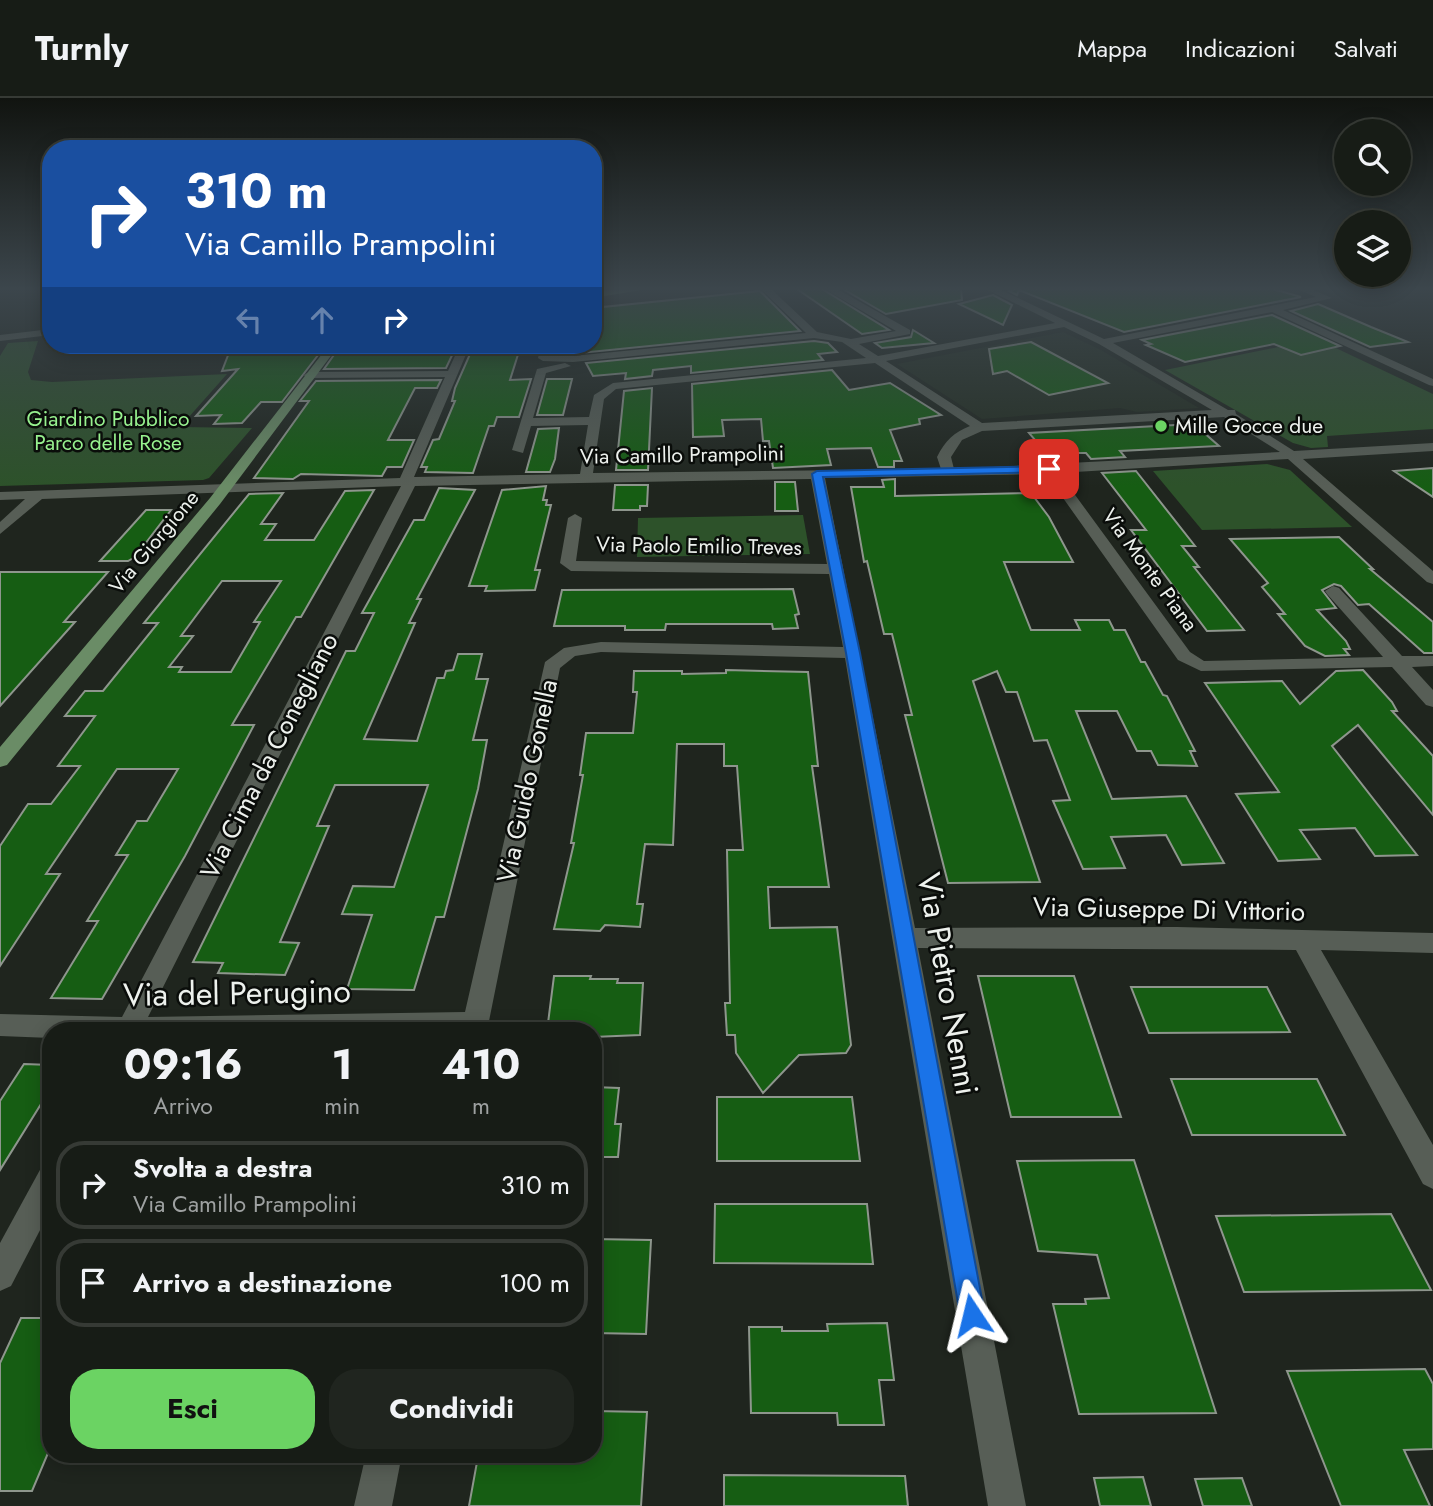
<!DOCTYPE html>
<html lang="it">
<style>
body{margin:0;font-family:Jost,sans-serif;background:#20251f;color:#f1f3f6;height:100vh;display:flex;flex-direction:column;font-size:26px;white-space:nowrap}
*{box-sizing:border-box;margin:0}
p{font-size:23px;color:#9ea1a1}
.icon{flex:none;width:38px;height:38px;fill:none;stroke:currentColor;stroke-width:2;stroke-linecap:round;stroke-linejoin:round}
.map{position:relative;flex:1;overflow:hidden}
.details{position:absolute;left:42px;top:924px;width:560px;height:441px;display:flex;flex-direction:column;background:#171c16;border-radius:28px;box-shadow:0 4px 18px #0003,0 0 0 2px #363a35}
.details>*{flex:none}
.guide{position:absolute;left:42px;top:42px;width:560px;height:214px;border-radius:28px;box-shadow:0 4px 18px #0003,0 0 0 2px #363a35;background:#1a4fa0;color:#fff;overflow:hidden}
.tools{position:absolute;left:1334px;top:21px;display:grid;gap:14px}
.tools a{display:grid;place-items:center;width:77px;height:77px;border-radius:50%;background:#171c16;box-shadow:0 4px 18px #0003,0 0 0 2px #363a35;font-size:35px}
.pin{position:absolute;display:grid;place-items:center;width:60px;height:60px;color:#fff;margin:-30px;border-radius:14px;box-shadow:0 4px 10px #0006}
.me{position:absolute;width:77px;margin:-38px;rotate:350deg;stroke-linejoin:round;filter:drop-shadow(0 0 5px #0008)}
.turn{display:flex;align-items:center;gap:24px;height:147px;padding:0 28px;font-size:32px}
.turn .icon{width:91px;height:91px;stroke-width:2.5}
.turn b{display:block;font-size:49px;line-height:60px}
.lanes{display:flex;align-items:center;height:66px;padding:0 28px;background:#0003;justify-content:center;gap:35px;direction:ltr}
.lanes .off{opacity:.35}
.eta{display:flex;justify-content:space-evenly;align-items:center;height:119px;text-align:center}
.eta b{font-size:42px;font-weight:700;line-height:49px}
.cta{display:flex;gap:14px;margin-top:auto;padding:14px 28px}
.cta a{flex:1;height:80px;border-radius:28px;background:#6bd363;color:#111;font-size:28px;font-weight:700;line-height:80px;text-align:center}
.cta a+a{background:#20251f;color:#f1f3f6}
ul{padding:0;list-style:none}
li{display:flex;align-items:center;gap:21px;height:88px;margin:0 14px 10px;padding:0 14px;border:4px solid #363a35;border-radius:28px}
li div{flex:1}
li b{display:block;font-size:26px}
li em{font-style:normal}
header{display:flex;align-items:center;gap:42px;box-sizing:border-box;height:98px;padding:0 35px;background:#171c16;border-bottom:2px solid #363a35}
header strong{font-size:33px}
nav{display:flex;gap:38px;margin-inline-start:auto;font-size:24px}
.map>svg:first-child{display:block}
.built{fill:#242e22}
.green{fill:#2d522a}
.building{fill:#165d13;stroke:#8e968d;stroke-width:2;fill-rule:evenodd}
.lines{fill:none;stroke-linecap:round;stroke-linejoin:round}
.minor{fill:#575e56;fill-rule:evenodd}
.major{fill:#6a8c66;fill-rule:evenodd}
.route{fill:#1a73e8;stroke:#114b97;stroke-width:2}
.poi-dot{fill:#6bd363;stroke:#0a0d0a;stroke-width:2.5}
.labels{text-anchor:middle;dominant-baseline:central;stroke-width:5;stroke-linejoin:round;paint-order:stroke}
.far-park-label{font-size:21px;fill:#97f18f;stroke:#0a0d0a}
.far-poi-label{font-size:21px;fill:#edf1ed;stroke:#0a0d0a;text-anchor:start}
.far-street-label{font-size:21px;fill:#edf1ed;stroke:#0a0d0a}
.street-label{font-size:26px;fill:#edf1ed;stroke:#0a0d0a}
.near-street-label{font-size:32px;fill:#edf1ed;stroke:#0a0d0a}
</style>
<header>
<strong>Turnly</strong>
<nav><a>Mappa</a><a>Indicazioni</a><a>Salvati</a></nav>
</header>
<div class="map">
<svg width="1433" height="1408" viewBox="0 0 1433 1408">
<rect width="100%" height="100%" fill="#1f251e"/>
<!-- built -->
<polygon class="built" points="1063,234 1101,252 1199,310 1137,314 1120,310 982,321 897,266"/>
<!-- green -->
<g class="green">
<polygon points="1323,240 1321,243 1433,296 1433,331 1327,338 1328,349 1311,350 1293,345 1165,272"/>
<polygon points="38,243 28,274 31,282 52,284 227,276 180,329 252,330 209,380 203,382 0,388 0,258 8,245"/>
<polygon points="1267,366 1290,372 1352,429 1202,432 1153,373"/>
<polygon points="803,417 810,456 637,459 638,420"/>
</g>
<!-- building -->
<g class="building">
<polygon points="797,191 822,191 889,232 862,236"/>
<polygon points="843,191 961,191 962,202 886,216"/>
<polygon points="1014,191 1273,191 1301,199 1124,234 1019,192 1017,197 1009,193"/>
<polygon points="760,193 800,233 580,255 575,247 593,247 593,210"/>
<polygon points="993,197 1012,207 1003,227 959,206"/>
<polygon points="1318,206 1371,229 1408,244 1370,249 1291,213"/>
<polygon points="1272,217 1340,248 1301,257 1274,246 1185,264 1146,247 1151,246 1142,242"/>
<polygon points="913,232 934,245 882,250 875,245 911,239"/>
<polygon points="814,243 828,245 837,254 818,256 823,262 691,275 691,268 653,272 652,278 625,281 626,275 593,278 586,265"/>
<polygon points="1031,244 1108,285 1049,297 1007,273 993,276 989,251"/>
<polygon points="232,247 303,247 303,250 325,248 282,304 261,304 242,325 214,326 221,317 196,318 238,271 222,273"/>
<polygon points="341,247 399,247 397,250 456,249 446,270 324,271"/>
<polygon points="474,247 521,247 510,282 531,281 519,319 497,319 494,328 489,328 473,375 425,374 427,369 421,369 433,342 439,341 455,303 452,303 455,290"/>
<polygon points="832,272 849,292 890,285 941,317 919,321 920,326 890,332 902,363 894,363 894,369 878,369 871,350 827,351 831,367 773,370 769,343 763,343 761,321 722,322 724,338 693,339 692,286"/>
<polygon points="547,281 572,281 563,317 537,317"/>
<polygon points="441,282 437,290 415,290 388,342 414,342 402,369 387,369 382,378 301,376 293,381 254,380 309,303 300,303 316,283"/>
<polygon points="652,290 648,372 616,372 624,293"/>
<polygon points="1194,326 1219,348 1120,353 1125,359 1091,361 1086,355 1046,355 1029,335"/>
<polygon points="559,330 555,361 550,374 526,374 538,331"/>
<polygon points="1433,370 1433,399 1394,373"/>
<polygon points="1136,373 1195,448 1182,448 1199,469 1194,469 1244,532 1207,533 1131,432 1146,432 1102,375"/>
<polygon points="895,381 895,398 1031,395 1049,419 1073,464 1004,464 1031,532 1080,532 1075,522 1109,522 1114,532 1125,532 1141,564 1145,564 1163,597 1167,598 1195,653 1190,653 1197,668 1158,667 1151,653 1137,653 1117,613 1076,613 1112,701 1186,698 1224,765 1182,767 1166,737 1111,739 1125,770 1083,771 1053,703 1070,702 1047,642 1034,643 1017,594 1006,594 997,573 973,583 1040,784 948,785 905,617 912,617 892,536 884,536 867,463 864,464 851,389 884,389 882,382"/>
<polygon points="775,384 795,384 798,413 775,413"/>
<polygon points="615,387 648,387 647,408 640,408 640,412 613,412"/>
<polygon points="546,388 543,402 547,402 546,407 551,407 535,472 540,472 535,492 485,493 487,488 469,488 502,392"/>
<polygon points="439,390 475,392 417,501 421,501 409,525 415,525 364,641 417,643 437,580 444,580 446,573 453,572 458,556 482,556 476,581 488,581 473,642 487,642 478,691 444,819 436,819 414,892 347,891 372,817 342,816 353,788 394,789 428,687 335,687 317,728 329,728 280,844 299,845 285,877 218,875 223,865 193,864 346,553 355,553 374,515 362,515 414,422 424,422"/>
<path d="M 374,392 L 301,519 L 296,519 L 232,627 L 254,627 L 185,758 L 102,901 L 51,900 L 98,823 L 87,823 L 128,757 L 116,757 L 137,723 L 147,723 L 178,671 L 117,671 L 46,776 L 60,776 L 0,868 L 0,748 L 28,706 L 51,706 L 80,668 L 58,668 L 95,618 L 65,618 L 85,593 L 103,593 L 158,525 L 144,525 L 249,396 L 283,395 L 261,426 L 276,426 L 265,442 L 314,442 L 345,393 ZM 222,483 L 281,483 L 254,524 L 260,524 L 231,574 L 179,574 L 182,569 L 169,569 L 193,538 L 181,538 Z"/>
<polygon points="146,412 171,412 135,459 128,463 100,463"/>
<polygon points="1339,439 1373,471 1370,471 1433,524 1433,555 1424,555 1369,506 1358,507 1341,488 1334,486 1322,492 1336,510 1317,512 1346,543 1350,551 1344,551 1349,557 1325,558 1305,548 1278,516 1285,516 1262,489 1268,485 1230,441"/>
<polygon points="0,474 108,474 64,524 75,524 0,608"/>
<polygon points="793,491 799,516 795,517 798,530 773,531 772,526 666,526 665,532 625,532 625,528 554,528 562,492"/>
<polygon points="726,572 808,574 818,668 812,668 829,789 768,789 770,830 837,829 851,947 846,955 799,957 763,995 736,955 735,937 727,937 725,905 730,905 727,752 743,752 737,668 724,668 724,646 677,646 673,747 645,746 637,806 643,806 640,829 605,827 600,833 554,831 574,745 571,745 583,677 580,677 586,635 633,635 637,594 633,594 634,573 682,573 682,576 726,575"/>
<polygon points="1363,572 1392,604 1397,613 1392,613 1433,658 1433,717 1358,627 1332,648 1417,757 1375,758 1355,730 1300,732 1320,761 1278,763 1236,696 1279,694 1205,585 1282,583 1300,606 1336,573"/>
<polygon points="554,878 591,878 590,881 618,881 617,885 643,885 640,937 593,939 593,933 547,933"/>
<polygon points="978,878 1074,878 1121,1019 1011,1019"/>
<polygon points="1131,889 1267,889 1290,934 1149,935"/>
<polygon points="24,966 51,967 51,990 0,1072 0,1003"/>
<polygon points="1171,981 1317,981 1345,1037 1192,1037"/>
<polygon points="593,989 619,990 615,1026 621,1026 618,1059 593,1059"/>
<polygon points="717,999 852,999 860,1063 717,1063"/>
<polygon points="1134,1062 1216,1315 1079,1316 1053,1206 1086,1206 1085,1201 1109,1200 1097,1157 1038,1153 1017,1063"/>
<polygon points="715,1106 867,1106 873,1166 714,1165"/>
<polygon points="1391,1116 1431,1192 1244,1194 1216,1118"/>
<polygon points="593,1141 651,1142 646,1236 593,1235"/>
<polygon points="21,1220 51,1220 51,1348 32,1393 0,1393 0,1265"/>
<polygon points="887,1225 894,1282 879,1282 884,1327 838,1327 837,1315 751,1315 749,1229 782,1229 782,1233 828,1233 827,1226"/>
<polygon points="1425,1271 1433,1286 1433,1351 1404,1352 1430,1408 1341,1408 1287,1273"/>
<polygon points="593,1313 647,1314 641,1408 469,1408 477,1364 481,1364 482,1356 593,1356"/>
<polygon points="724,1377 905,1378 908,1408 724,1408"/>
<polygon points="1143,1379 1151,1408 1100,1408 1094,1380"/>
<polygon points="1242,1380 1252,1408 1203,1408 1195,1381"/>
</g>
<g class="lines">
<!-- minor -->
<g class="minor">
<path d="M 761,191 L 771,191 L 817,234 L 851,241 L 896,233 L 825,191 L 837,191 L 910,232 L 910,236 L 859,246 L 878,258 L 1055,225 L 986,191 L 999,191 L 1104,241 L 1316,199 L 1297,191 L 1311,191 L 1332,200 L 1283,212 L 1433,281 L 1433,288 L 1429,287 L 1272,214 L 1113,245 L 1228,312 L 1235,312 L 1236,316 L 1294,353 L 1433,345 L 1433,353 L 1303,361 L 1433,473 L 1433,486 L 1427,484 L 1288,361 L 1059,375 L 1190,554 L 1204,563 L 1383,559 L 1327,496 L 1325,493 L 1333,488 L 1339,490 L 1402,558 L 1433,558 L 1433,568 L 1412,569 L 1433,592 L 1433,609 L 1426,607 L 1392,569 L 1201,573 L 1178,562 L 1046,376 L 825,380 L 915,830 L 1177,829 L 1433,835 L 1433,855 L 1321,852 L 1433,1047 L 1433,1091 L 1423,1086 L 1296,852 L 918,850 L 1026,1408 L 988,1408 L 845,560 L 601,554 L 575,558 L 560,570 L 487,933 L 51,933 L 51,940 L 0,938 L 0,916 L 122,919 L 401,388 L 42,401 L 0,436 L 0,424 L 25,401 L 0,402 L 0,394 L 400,380 L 445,279 L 309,280 L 303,277 L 309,274 L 448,273 L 460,247 L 470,247 L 414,379 L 580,376 L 588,327 L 531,328 L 523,355 L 512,352 L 537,271 L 565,265 L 571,268 L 546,275 L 533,320 L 589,319 L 594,297 L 613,285 L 866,260 L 842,244 L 814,240 L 573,264 L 543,263 L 538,260 L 541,247 L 551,247 L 549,257 L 573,258 L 806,235 ZM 1064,229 L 1099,246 L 1212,312 L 982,325 L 886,263 ZM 875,265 L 970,328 C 954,334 945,343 937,359 L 941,371 L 593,375 L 604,301 L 616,291 ZM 1224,319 L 1280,354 L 954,371 L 951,359 L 962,342 L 982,333 ZM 811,381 L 827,466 L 576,463 L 582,420 L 575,416 L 568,420 L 560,465 L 571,473 L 829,476 L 843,549 L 601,544 L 564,550 L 545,564 L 465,914 L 148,919 L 415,388 Z"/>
<polygon points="51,231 51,237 0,243 0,237"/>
<polygon points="51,1065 51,1111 11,1188 0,1193 0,1145 41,1070"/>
<polygon points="366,1356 402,1356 392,1408 354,1408"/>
</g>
<!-- major -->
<g class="major">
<polygon points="615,191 647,191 593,200 593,194"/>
<polygon points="329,247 339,247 220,406 7,667 0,669 0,649 210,400"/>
</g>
</g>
<!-- sky -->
<linearGradient id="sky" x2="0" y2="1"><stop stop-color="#111410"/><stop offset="0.49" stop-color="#3c464c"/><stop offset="1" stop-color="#3c464c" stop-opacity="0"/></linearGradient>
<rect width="1433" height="389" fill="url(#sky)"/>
<!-- route -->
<polygon class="route" points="1049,368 1055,371 1053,374 823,379 860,555 985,1217 981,1226 972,1230 963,1226 960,1217 846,555 812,376 817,373"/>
<!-- markers -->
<circle class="poi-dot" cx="1161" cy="328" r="7"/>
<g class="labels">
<!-- far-park labels -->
<g class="far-park-label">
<text x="108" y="321">Giardino Pubblico<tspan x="108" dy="24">Parco delle Rose</tspan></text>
</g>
<!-- far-poi labels -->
<g class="far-poi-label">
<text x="1175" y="328">Mille Gocce due</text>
</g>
<!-- far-street labels -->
<g class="far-street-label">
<text transform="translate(682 357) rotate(-1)">Via Camillo Prampolini</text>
<text transform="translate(154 444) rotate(-50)">Via Giorgione</text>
<text transform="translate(699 448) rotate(1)">Via Paolo Emilio Treves</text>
<text transform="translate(1150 472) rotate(54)">Via Monte Piana</text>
</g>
<!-- street labels -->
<g class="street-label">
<text transform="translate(269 658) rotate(-63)">Via Cima da Conegliano</text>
<text transform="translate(527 683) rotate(-78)">Via Guido Gonella</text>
<text transform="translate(1169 811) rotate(1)">Via Giuseppe Di Vittorio</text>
</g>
<!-- near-street labels -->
<g class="near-street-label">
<text transform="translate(948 886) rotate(80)">Via Pietro Nenni</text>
<text transform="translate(237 895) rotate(-1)">Via del Perugino</text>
</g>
</g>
</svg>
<div class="tools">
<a><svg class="icon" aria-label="search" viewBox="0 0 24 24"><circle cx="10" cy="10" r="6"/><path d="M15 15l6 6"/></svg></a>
<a><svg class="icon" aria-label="layers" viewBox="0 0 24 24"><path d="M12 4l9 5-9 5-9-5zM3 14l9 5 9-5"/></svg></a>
</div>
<div class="pin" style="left:1049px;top:371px;background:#d93025"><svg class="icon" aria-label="arrive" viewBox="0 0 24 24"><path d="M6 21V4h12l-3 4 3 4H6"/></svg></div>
<svg class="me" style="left:972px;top:1217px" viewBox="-20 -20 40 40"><path d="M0-17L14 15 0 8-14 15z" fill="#1a73e8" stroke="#fff" stroke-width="4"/></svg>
<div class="guide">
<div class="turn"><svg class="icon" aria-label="right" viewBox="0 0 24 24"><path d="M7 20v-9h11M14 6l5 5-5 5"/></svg><div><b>310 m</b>Via Camillo Prampolini</div></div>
<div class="lanes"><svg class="icon off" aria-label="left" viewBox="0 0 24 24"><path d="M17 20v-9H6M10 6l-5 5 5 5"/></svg><svg class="icon off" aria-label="ahead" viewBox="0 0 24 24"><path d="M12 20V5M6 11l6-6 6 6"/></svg><svg class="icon" aria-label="right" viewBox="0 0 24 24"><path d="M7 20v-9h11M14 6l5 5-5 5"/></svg></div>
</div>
<section class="details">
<div class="eta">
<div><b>09:16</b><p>Arrivo</p></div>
<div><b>1</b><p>min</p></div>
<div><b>410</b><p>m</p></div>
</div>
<ul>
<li><svg class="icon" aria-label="right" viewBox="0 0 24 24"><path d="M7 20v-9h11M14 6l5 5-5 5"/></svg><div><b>Svolta a destra</b><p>Via Camillo Prampolini</p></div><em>310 m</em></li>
<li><svg class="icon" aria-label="arrive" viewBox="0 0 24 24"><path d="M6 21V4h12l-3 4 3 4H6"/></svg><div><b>Arrivo a destinazione</b></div><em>100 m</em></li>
</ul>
<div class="cta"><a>Esci</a><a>Condividi</a></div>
</section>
</div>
